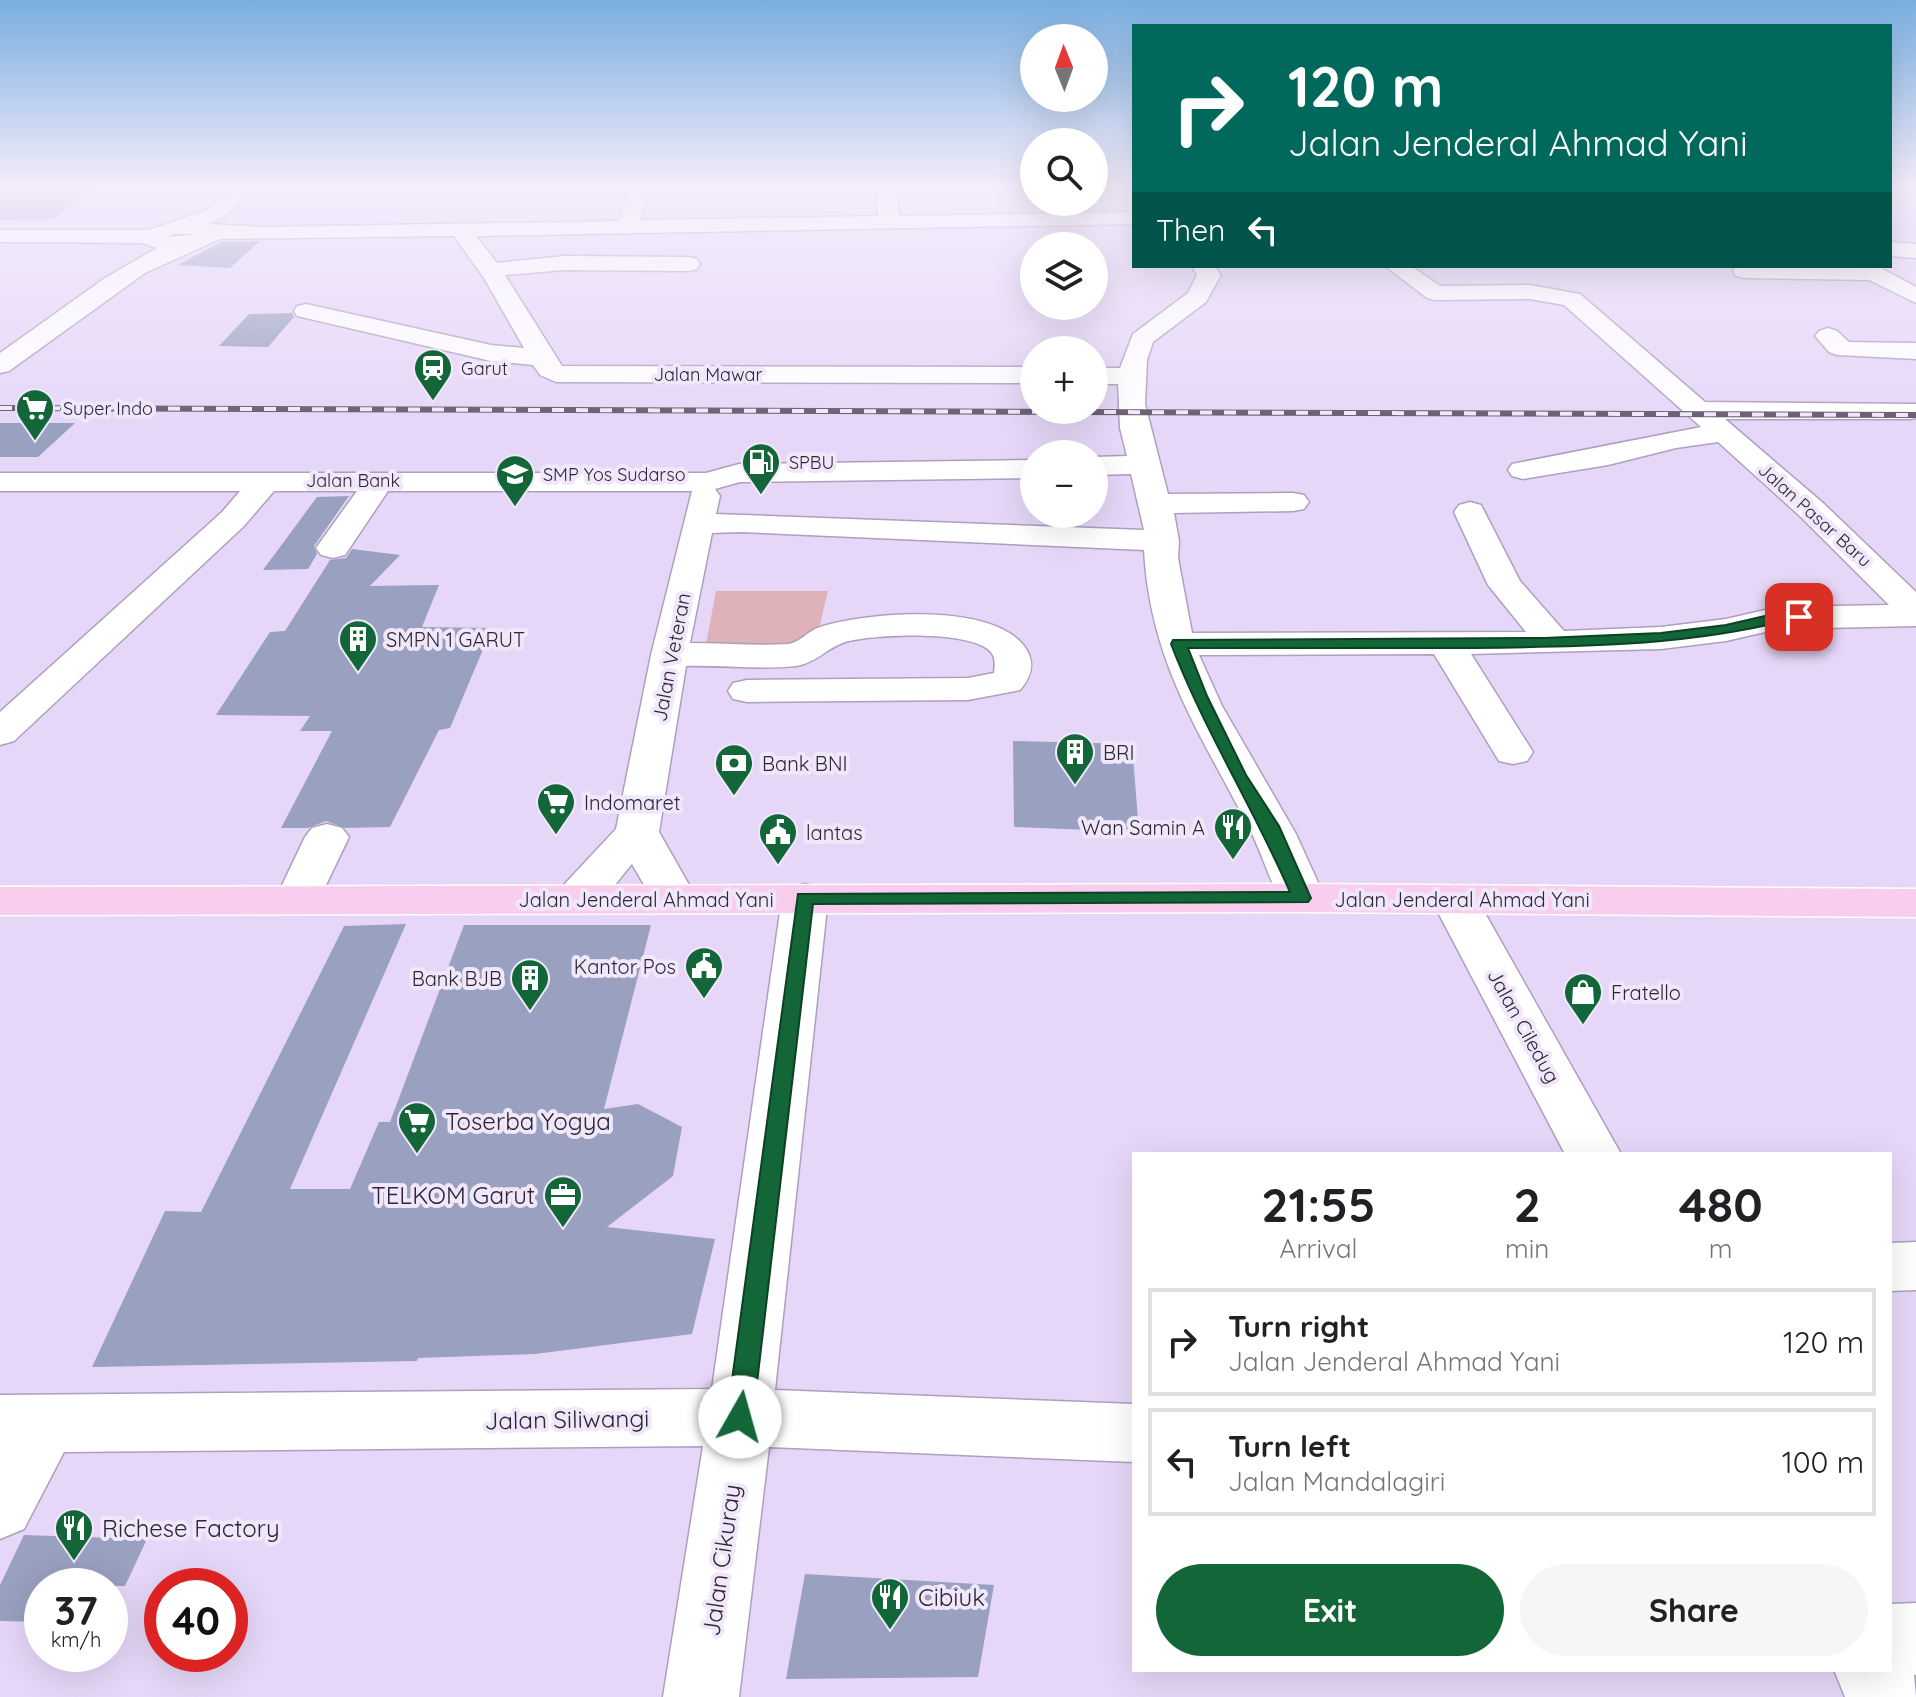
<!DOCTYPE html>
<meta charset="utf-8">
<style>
body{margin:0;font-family:Quicksand,sans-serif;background:#f6f6f6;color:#202124;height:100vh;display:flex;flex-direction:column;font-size:30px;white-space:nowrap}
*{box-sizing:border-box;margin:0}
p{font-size:26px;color:#757577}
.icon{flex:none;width:44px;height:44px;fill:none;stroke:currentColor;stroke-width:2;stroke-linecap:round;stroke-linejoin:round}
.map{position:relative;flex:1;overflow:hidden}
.side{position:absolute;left:1132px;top:1152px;width:760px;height:520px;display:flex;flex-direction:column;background:#fff;border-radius:0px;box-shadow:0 8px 32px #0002}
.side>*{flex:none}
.top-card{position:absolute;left:1132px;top:24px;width:760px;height:244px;border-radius:0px;box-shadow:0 8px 32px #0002;background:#00695c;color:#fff;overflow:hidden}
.needle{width:52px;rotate:359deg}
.tools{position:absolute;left:1020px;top:24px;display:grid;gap:16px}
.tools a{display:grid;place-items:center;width:88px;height:88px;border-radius:50%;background:#fff;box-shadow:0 8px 32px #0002;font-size:40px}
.speed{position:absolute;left:24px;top:1568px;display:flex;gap:16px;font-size:40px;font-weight:700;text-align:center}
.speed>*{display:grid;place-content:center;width:104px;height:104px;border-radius:50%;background:#fff;box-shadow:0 8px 32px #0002;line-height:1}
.speed small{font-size:20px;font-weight:400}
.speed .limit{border:12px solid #d22;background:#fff;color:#111}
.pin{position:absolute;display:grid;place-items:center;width:68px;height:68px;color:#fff;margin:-34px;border-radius:16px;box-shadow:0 4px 12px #0006}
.me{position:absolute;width:88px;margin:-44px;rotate:7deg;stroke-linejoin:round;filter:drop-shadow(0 0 6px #0008)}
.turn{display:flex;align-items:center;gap:28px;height:168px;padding:0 24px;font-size:36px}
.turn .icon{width:104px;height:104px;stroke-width:2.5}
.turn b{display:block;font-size:56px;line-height:68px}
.then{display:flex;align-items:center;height:76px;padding:0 24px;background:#0003;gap:16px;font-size:30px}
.eta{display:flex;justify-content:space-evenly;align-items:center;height:136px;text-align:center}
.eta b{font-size:48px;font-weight:800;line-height:56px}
.action{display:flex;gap:16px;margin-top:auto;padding:16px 24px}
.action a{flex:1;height:92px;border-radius:48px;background:#126638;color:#fff;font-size:32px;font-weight:800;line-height:92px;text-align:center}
.action a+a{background:#f6f6f6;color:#202124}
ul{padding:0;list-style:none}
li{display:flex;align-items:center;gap:24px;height:108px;margin:0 16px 12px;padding:0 8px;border:4px solid #e0e0e0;border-radius:0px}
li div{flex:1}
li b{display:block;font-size:30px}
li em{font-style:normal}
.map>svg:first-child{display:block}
.green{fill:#dfb2b9}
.building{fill:#99a0c0}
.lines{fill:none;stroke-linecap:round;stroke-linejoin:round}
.minor-casing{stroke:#ad9fbe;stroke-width:3}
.major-casing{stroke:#fff;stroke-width:3}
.minor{fill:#fff;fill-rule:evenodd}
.major{fill:#f9cded;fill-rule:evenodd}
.rail-casing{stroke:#665d70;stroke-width:6}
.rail{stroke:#f0e7fb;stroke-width:4;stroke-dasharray:12;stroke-linecap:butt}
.route{fill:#126638;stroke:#0c4224;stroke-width:2}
.labels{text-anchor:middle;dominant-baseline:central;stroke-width:8;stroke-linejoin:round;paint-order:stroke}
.far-poi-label{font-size:18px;fill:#2d2734;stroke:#f0e7fb;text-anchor:start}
.far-street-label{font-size:18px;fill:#2d2734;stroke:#f0e7fb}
.poi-label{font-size:20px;fill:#2d2734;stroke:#f0e7fb;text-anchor:start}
.street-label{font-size:20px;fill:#2d2734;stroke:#f0e7fb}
.near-poi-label{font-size:24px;fill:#2d2734;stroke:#f0e7fb;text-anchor:start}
.near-street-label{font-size:24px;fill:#2d2734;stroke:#f0e7fb}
</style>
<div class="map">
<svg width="1916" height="1697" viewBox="0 0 1916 1697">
<rect width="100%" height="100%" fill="#e6d7f8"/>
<!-- green -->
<polygon class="green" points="716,591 828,591 817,637 788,647 705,649"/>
<!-- building -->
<g class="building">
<polygon points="0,185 100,185 53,219 0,220"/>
<polygon points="260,241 230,268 178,265 221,242"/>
<polygon points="292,313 294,317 268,347 219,346 249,314"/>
<polygon points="0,423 75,423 38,457 0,457"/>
<polygon points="349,496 314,546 317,554 308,569 263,570 317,497"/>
<polygon points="352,549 400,555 370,586 439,585 422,627 492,628 450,728 439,730 390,827 345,828 326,821 308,828 281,828 332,731 300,731 310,716 216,715 270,632 285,631 330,560 346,558"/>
<polygon points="1013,741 1132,744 1139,832 1014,827"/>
<polygon points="406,924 290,1189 350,1189 379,1122 390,1122 464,925 651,925 604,1109 638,1104 682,1127 673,1176 607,1227 715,1239 692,1334 535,1354 418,1358 417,1361 92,1367 165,1211 201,1212 344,926"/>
<polygon points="24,1535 147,1539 125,1586 42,1586 42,1622 0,1621 0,1585"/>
<polygon points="805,1574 994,1585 978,1677 786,1679"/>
</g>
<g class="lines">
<defs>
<g id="minor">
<path d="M 239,185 L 262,185 L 221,218 L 209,224 L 264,227 L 619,221 L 631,185 L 651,185 L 640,220 L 878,216 L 877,195 L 882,185 L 902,185 L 897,195 L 899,216 L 1134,212 L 1134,224 L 476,236 L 497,263 L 565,256 L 689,257 L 697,259 L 700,264 L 697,269 L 689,271 L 565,270 L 505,275 L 562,366 L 1034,367 L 1034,383 L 556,382 L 540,375 L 533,365 L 491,361 L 297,316 L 294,311 L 297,306 L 306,304 L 491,345 L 524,348 L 484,278 L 454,236 L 220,239 L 145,273 L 9,371 L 0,373 L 0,353 L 105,278 L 157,248 L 143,243 L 0,242 L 0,230 L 149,230 L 207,210 ZM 174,234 L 197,234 L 167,237 Z"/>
<polygon points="1890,242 1916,244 1916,258 1890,256"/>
<path d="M 1192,266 L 1214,266 L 1221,275 L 1206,302 L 1153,342 L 1147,360 L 1145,404 L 1168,494 L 1293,493 L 1304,495 L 1309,502 L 1304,509 L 1293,511 L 1174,513 L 1179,541 L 1178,558 L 1192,633 L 1526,632 L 1488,585 L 1454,512 L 1459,505 L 1470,502 L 1481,505 L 1520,581 L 1564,631 L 1661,627 L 1726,619 L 1778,607 L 1889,605 L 1801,517 L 1718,442 L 1676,448 L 1608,465 L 1523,479 L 1512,476 L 1508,470 L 1512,464 L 1701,427 L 1564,305 L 1530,299 L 1435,300 L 1427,298 L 1385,266 L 1411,266 L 1440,286 L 1530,285 L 1580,294 L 1705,402 L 1916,404 L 1916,418 L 1910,419 L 1725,419 L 1823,503 L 1916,592 L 1916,626 L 1778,629 L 1726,641 L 1661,649 L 1471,654 L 1533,752 L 1527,761 L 1513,764 L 1499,761 L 1434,654 L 1199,655 L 1222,706 L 1296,834 L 1325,898 L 1318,908 L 1302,912 L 1286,908 C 1269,883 1262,851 1247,824 C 1198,729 1150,661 1144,550 L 741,532 L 712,533 L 690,643 C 722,643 756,646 788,644 C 799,643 808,631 820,627 C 867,612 991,602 1024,646 C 1036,662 1032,676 1020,690 L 968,700 L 747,702 L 733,699 L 728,691 L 733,683 L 747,680 L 968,678 L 994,673 C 995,665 996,656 989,650 C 965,630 874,634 845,642 C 827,648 816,663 796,666 C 762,670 721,665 686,666 L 659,832 L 697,899 L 690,909 L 674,913 L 658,909 L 632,864 C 609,890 598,919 560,909 L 553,899 L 560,889 L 616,829 L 651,655 L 692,491 L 388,491 L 345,555 L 333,558 L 321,555 L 316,548 L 357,491 L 274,491 L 244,526 L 14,741 L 0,745 L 0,712 L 222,512 L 240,491 L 0,491 L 0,473 L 706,473 L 739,464 L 1034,460 L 1034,478 L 740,482 L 715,489 L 720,496 L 716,514 L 1144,530 L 1131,474 L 1094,475 L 1094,457 L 1127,456 L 1120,428 L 1118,384 L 1094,384 L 1094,368 L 1120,368 L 1133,334 L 1188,293 L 1197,275 Z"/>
<polygon points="1736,266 1877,266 1916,287 1916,303 1869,280 1744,278 1736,276 1733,271"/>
<polygon points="1828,328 1837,331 1849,342 1916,343 1916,359 1837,355 1829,352 1815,336 1819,331"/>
<polygon points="327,824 342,828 349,837 314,910 298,914 282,910 275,900 305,837 312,828"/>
<polygon points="805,884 821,888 828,898 775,1390 1134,1404 1134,1462 769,1447 739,1697 663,1697 703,1446 64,1452 24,1529 0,1539 0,1395 712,1389 782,898 789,888"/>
<polygon points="1454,885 1470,889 1477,899 1621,1154 1565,1154 1431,899 1438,889"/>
<polygon points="1916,1242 1916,1290 1890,1291 1890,1243"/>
<polygon points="1916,1603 1916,1675 1914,1675 1916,1697 1845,1697 1834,1670 1890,1670 1890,1604"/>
</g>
<polygon id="major" points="1302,884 1916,889 1916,917 1302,912 0,915 0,887"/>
</defs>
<!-- minor casing -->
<use href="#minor" class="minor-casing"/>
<!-- major casing -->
<use href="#major" class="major-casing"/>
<!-- minor -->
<use href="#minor" class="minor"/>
<!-- major -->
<use href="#major" class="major"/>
<defs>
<polyline id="rail" points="0,408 1916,415"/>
</defs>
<!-- rail casing -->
<use href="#rail" class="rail-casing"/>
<!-- rail -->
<use href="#rail" class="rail"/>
</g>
<!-- sky -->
<linearGradient id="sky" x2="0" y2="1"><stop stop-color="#79aedf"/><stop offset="0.44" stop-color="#f4edfc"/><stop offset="1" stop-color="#f4edfc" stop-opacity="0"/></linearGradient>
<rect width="1916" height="423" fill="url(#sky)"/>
<!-- route -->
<path class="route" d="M 1778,613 L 1799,613 L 1806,617 C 1797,625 1783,621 1772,624 C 1670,647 1566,647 1462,648 C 1371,648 1279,648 1188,648 L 1207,696 L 1246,775 L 1279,826 L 1311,898 L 1308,902 L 813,904 L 753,1417 L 749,1425 L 740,1429 L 731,1425 L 727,1417 L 798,894 L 1290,892 C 1253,807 1204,730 1171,644 L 1173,640 L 1544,638 L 1661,633 L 1726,625 Z"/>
<!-- icons -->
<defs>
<symbol id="station-pin" viewBox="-11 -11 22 30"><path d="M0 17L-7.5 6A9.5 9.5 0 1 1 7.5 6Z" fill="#126638" stroke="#f0e7fb"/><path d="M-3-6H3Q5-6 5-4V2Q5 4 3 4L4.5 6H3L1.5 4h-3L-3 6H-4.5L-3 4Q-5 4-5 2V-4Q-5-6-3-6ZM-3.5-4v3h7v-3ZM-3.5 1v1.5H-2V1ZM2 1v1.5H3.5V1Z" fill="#fff"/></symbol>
<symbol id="supermarket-pin" viewBox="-11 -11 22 30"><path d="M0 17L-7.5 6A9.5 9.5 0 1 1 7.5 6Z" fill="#126638" stroke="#f0e7fb"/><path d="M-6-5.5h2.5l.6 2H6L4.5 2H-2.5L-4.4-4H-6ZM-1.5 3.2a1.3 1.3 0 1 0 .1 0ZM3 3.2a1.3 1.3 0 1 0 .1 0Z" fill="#fff"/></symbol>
<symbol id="fuel-pin" viewBox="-11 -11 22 30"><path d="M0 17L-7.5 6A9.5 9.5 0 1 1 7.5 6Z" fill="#126638" stroke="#f0e7fb"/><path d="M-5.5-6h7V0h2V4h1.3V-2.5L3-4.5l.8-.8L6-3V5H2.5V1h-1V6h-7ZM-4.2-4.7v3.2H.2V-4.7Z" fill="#fff"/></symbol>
<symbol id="school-pin" viewBox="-11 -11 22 30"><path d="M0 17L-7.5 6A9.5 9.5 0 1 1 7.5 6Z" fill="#126638" stroke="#f0e7fb"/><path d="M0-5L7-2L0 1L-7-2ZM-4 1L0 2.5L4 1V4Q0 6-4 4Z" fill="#fff"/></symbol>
<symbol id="building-pin" viewBox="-11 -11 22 30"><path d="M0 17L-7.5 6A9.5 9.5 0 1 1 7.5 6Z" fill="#126638" stroke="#f0e7fb"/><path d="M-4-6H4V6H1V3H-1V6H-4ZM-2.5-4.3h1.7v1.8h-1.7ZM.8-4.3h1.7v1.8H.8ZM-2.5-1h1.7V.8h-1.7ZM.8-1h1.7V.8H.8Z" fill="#fff"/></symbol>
<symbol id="bank-pin" viewBox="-11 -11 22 30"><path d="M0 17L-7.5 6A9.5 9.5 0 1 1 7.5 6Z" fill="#126638" stroke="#f0e7fb"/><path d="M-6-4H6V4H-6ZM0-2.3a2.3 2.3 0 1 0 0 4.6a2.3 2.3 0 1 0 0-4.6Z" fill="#fff"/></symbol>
<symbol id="restaurant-pin" viewBox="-11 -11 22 30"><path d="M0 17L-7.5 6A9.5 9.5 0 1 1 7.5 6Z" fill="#126638" stroke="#f0e7fb"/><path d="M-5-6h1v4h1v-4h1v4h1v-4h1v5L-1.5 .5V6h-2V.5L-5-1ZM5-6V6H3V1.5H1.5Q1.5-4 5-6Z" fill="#fff"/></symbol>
<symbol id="civic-pin" viewBox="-11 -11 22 30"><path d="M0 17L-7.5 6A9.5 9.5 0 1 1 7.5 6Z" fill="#126638" stroke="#f0e7fb"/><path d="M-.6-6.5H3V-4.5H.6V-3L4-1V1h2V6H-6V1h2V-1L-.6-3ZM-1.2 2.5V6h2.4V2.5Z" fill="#fff"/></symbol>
<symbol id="shop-pin" viewBox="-11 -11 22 30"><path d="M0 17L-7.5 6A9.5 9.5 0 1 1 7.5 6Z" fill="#126638" stroke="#f0e7fb"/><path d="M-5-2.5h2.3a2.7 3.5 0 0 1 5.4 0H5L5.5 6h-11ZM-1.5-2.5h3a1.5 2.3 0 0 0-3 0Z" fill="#fff"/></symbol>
<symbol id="office-pin" viewBox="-11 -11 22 30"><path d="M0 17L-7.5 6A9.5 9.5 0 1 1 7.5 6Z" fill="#126638" stroke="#f0e7fb"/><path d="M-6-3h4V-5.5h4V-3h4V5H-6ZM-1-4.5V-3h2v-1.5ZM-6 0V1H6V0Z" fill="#fff"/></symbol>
</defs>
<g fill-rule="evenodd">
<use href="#station-pin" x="411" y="346" width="44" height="60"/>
<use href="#supermarket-pin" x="13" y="386" width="44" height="60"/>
<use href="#fuel-pin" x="739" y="440" width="44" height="60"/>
<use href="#school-pin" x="493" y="452" width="44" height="60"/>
<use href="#building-pin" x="336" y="617" width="44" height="60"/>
<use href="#building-pin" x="1053" y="730" width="44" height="60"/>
<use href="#bank-pin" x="712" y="741" width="44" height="60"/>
<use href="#supermarket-pin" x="534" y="780" width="44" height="60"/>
<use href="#restaurant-pin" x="1211" y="805" width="44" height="60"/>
<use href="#civic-pin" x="756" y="810" width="44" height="60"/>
<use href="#civic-pin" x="682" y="944" width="44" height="60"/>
<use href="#building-pin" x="508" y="956" width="44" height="60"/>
<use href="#shop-pin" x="1561" y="970" width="44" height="60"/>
<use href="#supermarket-pin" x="395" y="1099" width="44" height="60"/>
<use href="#office-pin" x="541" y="1173" width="44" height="60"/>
<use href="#restaurant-pin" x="52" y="1506" width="44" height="60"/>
<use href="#restaurant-pin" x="868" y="1575" width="44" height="60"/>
</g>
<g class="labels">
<!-- far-poi labels -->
<g class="far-poi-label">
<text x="461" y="368">Garut</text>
<text x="63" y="408">Super Indo</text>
<text x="789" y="462">SPBU</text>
<text x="543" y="474">SMP Yos Sudarso</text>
</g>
<!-- far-street labels -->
<g class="far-street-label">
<text x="708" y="374">Jalan Mawar</text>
<text x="353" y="480">Jalan Bank</text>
<text transform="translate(1815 515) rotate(42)">Jalan Pasar Baru</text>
</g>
<!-- poi labels -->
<g class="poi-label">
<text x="386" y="639">SMPN 1 GARUT</text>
<text x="1103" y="752">BRI</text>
<text x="762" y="763">Bank BNI</text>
<text x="584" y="802">Indomaret</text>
<text x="1205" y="827" text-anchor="end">Wan Samin A</text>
<text x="806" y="832">lantas</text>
<text x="676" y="966" text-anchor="end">Kantor Pos</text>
<text x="502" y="978" text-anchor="end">Bank BJB</text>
<text x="1611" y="992">Fratello</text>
</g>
<!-- street labels -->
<g class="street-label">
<text transform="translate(671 657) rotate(-79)">Jalan Veteran</text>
<text x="646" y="899">Jalan Jenderal Ahmad Yani</text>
<text x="1462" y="899">Jalan Jenderal Ahmad Yani</text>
<text transform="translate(1524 1026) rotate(61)">Jalan Ciledug</text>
</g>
<!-- near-poi labels -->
<g class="near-poi-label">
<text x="445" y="1121">Toserba Yogya</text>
<text x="535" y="1195" text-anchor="end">TELKOM Garut</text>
<text x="102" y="1528">Richese Factory</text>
<text x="918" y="1597">Cibiuk</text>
</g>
<!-- near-street labels -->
<g class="near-street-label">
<text transform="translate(567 1419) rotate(-1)">Jalan Siliwangi</text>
<text transform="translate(721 1560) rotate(-82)">Jalan Cikuray</text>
</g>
</g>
</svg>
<div class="tools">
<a><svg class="needle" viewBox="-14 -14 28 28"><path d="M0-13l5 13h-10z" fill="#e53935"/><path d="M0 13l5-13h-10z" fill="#757577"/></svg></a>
<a><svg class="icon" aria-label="search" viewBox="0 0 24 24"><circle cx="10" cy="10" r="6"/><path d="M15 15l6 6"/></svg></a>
<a><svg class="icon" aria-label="layers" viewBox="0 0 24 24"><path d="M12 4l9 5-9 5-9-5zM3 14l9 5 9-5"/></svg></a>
<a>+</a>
<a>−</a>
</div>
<div class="speed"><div>37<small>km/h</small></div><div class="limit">40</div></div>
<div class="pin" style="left:1799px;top:617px;background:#d93025"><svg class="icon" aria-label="arrive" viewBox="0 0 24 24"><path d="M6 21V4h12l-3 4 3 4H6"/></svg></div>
<svg class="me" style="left:740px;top:1417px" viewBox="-20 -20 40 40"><circle r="19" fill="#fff"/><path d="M0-13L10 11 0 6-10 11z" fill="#126638"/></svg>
<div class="top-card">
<div class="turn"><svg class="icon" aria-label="right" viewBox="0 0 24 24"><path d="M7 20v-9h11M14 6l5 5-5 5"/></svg><div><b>120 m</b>Jalan Jenderal Ahmad Yani</div></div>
<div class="then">Then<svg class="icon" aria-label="left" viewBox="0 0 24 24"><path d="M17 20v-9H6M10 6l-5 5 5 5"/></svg></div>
</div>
<section class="side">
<div class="eta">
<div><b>21:55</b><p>Arrival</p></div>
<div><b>2</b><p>min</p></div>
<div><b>480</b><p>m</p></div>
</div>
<ul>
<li><svg class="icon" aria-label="right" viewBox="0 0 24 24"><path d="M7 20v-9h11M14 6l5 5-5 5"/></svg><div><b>Turn right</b><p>Jalan Jenderal Ahmad Yani</p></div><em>120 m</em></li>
<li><svg class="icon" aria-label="left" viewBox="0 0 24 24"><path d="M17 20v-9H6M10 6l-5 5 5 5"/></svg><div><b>Turn left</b><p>Jalan Mandalagiri</p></div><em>100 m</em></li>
</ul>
<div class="action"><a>Exit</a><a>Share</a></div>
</section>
</div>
